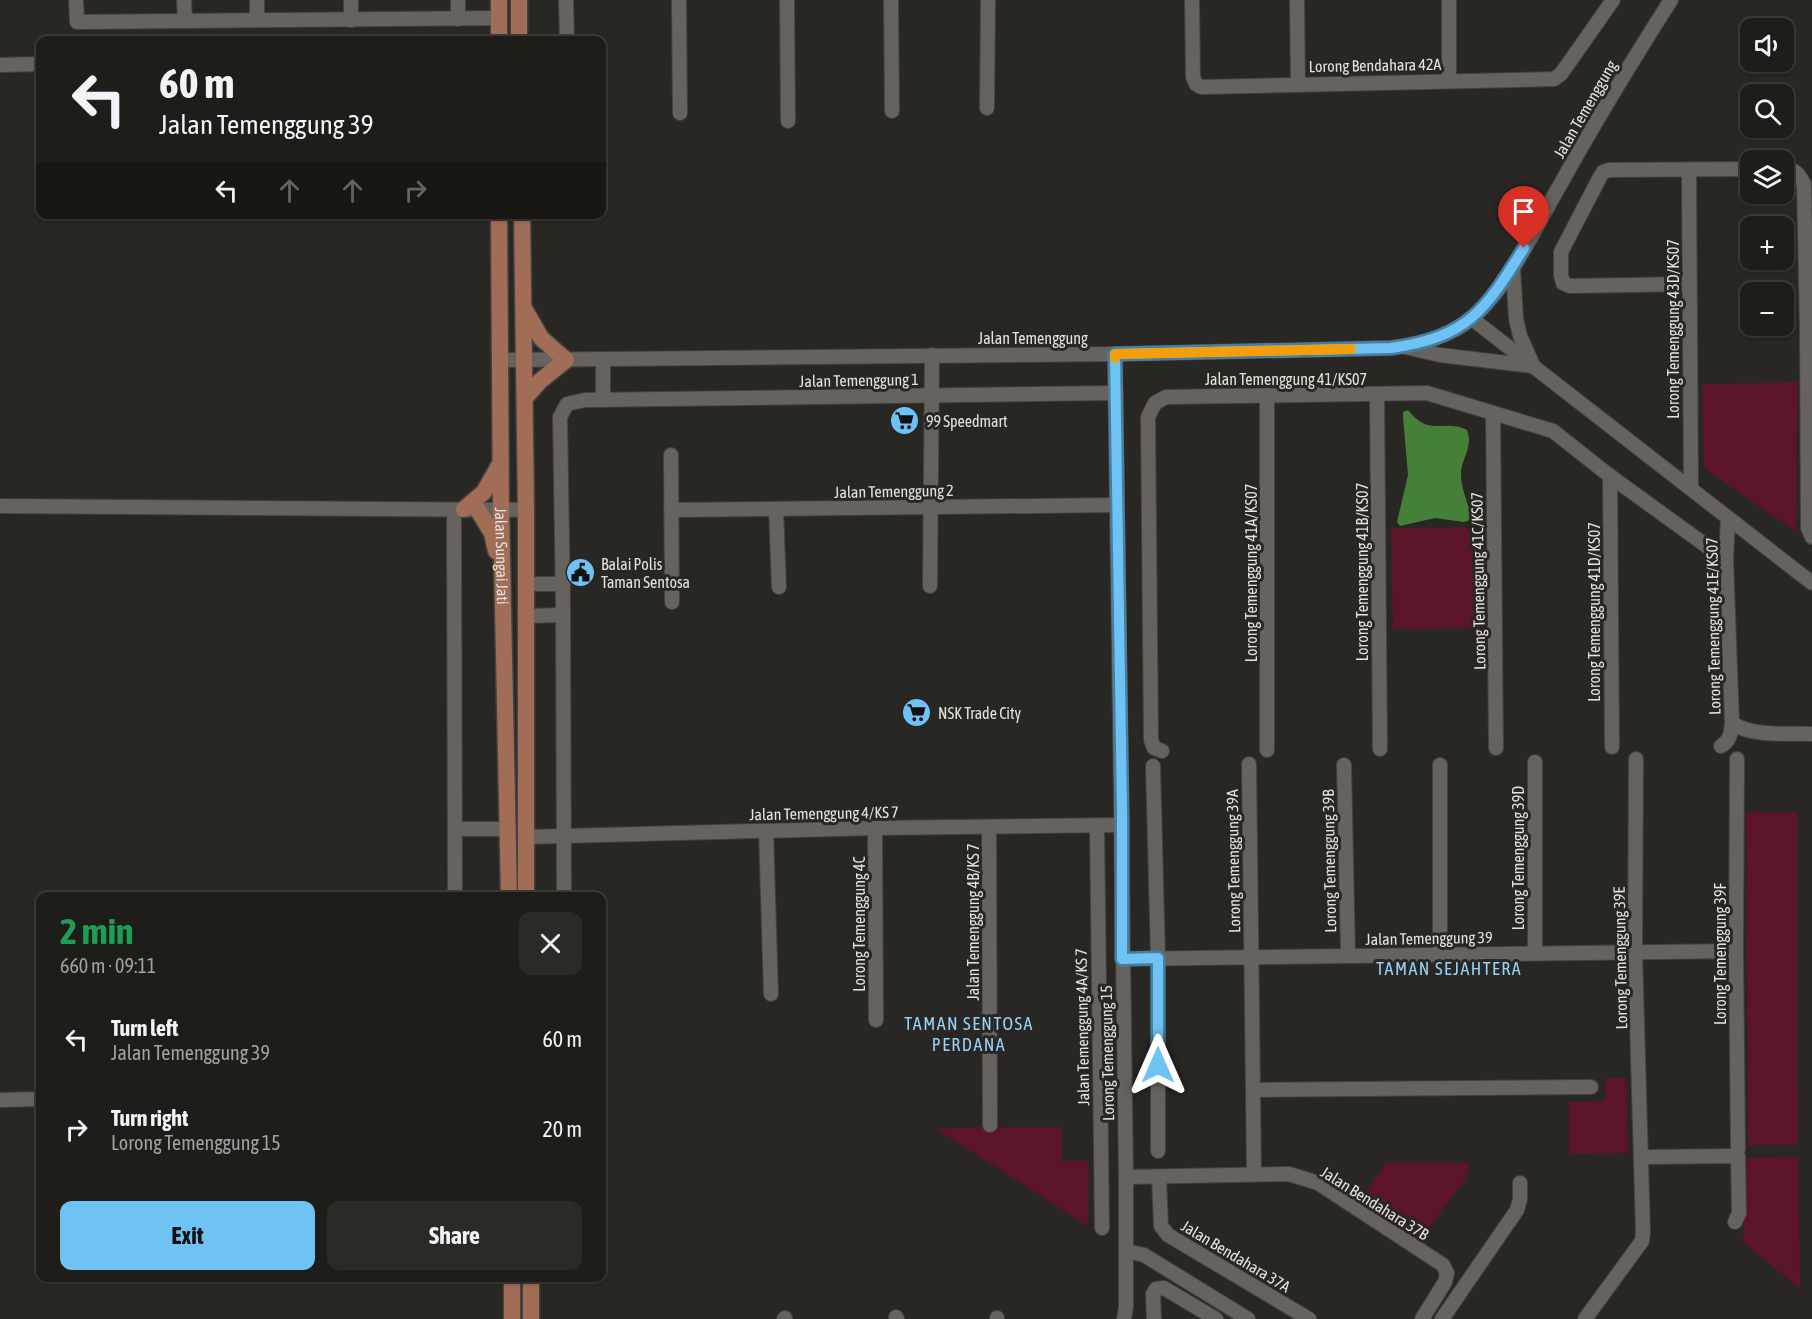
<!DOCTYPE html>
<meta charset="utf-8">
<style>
body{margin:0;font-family:"Asap Condensed",sans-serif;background:#2c2a27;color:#f1f3f6;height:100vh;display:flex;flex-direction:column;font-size:22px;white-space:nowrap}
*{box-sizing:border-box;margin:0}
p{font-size:20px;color:#a1a2a2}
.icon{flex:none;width:33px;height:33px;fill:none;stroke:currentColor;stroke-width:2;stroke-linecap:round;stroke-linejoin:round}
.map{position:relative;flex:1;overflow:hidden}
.sheet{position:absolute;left:36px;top:892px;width:570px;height:390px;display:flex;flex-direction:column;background:#1f1d1a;border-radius:12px;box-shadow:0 2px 4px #0004,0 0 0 2px #3c3b39}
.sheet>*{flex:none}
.banner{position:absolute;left:36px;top:36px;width:570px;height:183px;border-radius:12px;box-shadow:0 2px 4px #0004,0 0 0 2px #3c3b39;background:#1f1d1a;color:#f1f3f6;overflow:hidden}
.tools{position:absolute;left:1740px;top:18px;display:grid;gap:12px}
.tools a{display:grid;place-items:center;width:54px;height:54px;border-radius:12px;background:#1f1d1a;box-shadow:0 2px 4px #0004,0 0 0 2px #3c3b39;font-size:30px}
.pin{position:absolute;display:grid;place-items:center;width:51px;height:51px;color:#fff;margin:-62px -26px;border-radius:50% 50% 50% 0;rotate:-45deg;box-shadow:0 0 6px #0007}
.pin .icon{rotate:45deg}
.me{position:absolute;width:66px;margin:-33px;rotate:0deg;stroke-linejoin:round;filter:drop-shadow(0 0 4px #0008)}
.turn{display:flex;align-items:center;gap:21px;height:126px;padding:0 24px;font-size:27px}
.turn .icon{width:78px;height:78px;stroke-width:2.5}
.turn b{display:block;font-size:42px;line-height:51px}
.lanes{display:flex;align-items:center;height:57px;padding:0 24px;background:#0003;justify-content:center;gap:30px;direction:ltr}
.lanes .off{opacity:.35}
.round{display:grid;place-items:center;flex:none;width:63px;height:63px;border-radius:12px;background:#2c2a27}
.overview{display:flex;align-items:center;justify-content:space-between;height:102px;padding:0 24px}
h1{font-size:36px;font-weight:700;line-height:45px;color:#1e9e55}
.primary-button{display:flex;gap:12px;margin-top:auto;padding:12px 24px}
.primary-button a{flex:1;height:69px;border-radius:12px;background:#6fc2f4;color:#111;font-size:24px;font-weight:700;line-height:69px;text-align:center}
.primary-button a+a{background:#2c2a27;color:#f1f3f6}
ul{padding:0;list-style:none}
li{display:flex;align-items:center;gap:18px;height:90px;padding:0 24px}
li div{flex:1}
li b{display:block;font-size:22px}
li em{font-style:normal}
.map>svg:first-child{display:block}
.green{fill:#5c1526}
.water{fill:#468038}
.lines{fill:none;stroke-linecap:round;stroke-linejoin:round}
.minor-casing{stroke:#444240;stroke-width:16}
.major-casing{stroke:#444240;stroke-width:19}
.minor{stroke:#66635f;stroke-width:14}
.major{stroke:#a16d56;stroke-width:16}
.route-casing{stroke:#487e9f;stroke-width:15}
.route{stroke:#6fc2f4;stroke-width:10}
.slow{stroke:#f59e0b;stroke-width:10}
.labels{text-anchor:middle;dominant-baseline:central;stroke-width:6;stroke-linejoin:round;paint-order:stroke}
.street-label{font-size:16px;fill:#e4e2e0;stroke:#292723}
.poi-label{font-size:16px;fill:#e4e2e0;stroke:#292723;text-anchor:start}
.neighbourhood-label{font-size:18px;letter-spacing:1.5px;fill:#96d1f6;stroke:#292723}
</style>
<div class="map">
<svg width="1812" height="1319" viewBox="0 0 1812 1319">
<rect width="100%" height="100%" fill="#292723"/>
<!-- green -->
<g class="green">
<polygon points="1798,382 1796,532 1704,468 1702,384"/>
<polygon points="1480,527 1482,628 1393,629 1391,528"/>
<polygon points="1746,812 1797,812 1798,1145 1748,1145"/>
<polygon points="1605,1078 1626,1078 1628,1153 1569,1154 1569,1102 1605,1101"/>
<polygon points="1061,1127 1061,1161 1089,1161 1088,1226 935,1128"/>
<polygon points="1798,1157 1800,1289 1743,1242 1746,1158"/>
<polygon points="1386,1163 1469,1163 1467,1177 1422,1237 1362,1198"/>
</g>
<!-- water -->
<path class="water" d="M 1408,410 C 1430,438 1444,418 1467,430 C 1474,449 1460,458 1461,477 C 1462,489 1467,502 1471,514 L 1470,520 L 1464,522 L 1435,518 L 1400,526 L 1397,522 L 1408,475 L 1403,417 L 1403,412 Z"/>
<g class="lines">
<defs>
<g id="minor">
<polyline points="76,0 77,22 499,18"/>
<polyline points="184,0 185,21"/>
<polyline points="351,0 351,20"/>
<polyline points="458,0 458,19"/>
<polyline points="566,0 567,40"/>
<polyline points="679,0 680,113"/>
<polyline points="787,0 788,121"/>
<polyline points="891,0 892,111"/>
<polyline points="1192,0 1193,77 1196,84 1201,87 1554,79 1561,74 1613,0"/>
<polyline points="1297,0 1298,84"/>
<polyline points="1449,0 1449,80"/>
<polyline points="257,20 257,0"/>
<polyline points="0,65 40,64"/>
<polyline points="987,108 988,0"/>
<path d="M 1784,169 C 1795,168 1799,175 1804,184 L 1807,330 L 1808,528 L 1812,537"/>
<polyline points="1689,170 1691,489"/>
<polyline points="1513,267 1516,319 1520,336 1533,365"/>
<polyline points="1689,284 1570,286 1563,283 1561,275 1561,252 1600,177 1603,172 1609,170 1750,169"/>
<polyline points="1471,318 1812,583"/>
<polyline points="1405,347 1440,355 1532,366"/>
<polyline points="1115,354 1126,1177 1126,1307 1124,1319"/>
<path d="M 500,360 L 1115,354 L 1391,348 C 1420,344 1449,337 1472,318 C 1508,288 1536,226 1560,185 C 1595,122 1632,61 1671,0"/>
<polyline points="603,360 603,400"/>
<polyline points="1377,395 1380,749"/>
<polyline points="1493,413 1496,748"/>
<polyline points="671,455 672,602"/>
<polyline points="1610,476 1612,747"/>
<polyline points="0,506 526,510"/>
<polyline points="776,509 779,587"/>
<polyline points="454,510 455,896"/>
<polyline points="671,510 1117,505"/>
<path d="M 1728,518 L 1726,560 L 1732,723 C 1751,737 1789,733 1812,734"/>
<polyline points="527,584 563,584"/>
<polyline points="930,586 932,355"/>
<polyline points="526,616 563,615"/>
<path d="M 1721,746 C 1730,741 1731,733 1732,723"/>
<polyline points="1267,750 1267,395"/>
<polyline points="1162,751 1154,748 1151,740 1148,417 1155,403 1166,397 1427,393 1553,431 1610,476 1726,560"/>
<polyline points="1737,759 1736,951 1738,1149"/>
<polyline points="1249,764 1254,1174"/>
<polyline points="1344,765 1348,956"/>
<polyline points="1153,766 1158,958 1158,1151"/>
<polyline points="1097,826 1102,1228"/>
<polyline points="989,827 990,1125"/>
<polyline points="875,828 876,1020"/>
<polyline points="456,829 508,829"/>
<polyline points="766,831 771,994"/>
<polyline points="526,837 875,828 1122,825"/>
<polyline points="564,897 563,602 560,417 567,404 585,400 1116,393"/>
<polyline points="1535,953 1535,762"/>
<polyline points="1440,955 1440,765"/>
<polyline points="1122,959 1736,951"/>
<polyline points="1253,1090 1591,1087"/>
<polyline points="0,1100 40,1099"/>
<polyline points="1642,1157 1738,1156 1739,1213 1735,1222"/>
<polyline points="1126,1177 1289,1174 1318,1183 1443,1265 1447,1273 1445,1282 1422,1319"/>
<polyline points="1159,1177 1161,1226 1168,1235 1309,1319"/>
<polyline points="1126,1251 1144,1255 1248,1319"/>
<polyline points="896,1317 897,1319"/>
<polyline points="997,1318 997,1319"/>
<polyline points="784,1319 785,1318"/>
<polyline points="1154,1319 1153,1294 1156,1289 1164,1288 1216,1319"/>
<polyline points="1442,1319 1517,1210 1520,1199 1520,1183"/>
<polyline points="1585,1319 1642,1241 1643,1232 1635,952 1636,759"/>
</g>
<g id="major">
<polyline points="519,0 519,40"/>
<polyline points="499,40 499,0"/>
<path id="s1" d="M 499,214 L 501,510 L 509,897"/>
<polyline points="522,214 526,510 526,897"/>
<polyline points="525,398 540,381 566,360 541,338 525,310"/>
<polyline points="464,509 484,492 500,464"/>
<polyline points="478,510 492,533 496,551"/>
<polyline points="512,1278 512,1319"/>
<polyline points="531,1278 531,1319"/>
</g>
</defs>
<!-- minor casing -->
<use href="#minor" class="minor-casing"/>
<!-- major casing -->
<use href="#major" class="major-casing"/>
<!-- minor -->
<use href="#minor" class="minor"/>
<!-- major -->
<use href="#major" class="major"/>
</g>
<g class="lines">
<defs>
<path id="route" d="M 1158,1065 L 1158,958 L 1122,959 L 1122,811 L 1115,354 L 1391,348 C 1469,337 1485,310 1524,248"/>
</defs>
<!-- route casing -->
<use href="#route" class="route-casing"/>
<!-- route -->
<use href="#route" class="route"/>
<!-- slow -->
<polyline class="slow" points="1115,358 1115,354 1351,349"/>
</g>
<!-- icons -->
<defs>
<symbol id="supermarket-disc" viewBox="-11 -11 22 22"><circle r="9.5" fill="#6fc2f4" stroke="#292723"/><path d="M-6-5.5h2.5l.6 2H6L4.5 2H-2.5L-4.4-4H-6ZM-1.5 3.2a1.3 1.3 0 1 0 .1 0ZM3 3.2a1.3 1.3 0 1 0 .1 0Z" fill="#111"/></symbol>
<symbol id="civic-disc" viewBox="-11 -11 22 22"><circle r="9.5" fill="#6fc2f4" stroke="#292723"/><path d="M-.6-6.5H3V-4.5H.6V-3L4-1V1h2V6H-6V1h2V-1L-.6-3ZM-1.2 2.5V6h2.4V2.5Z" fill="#111"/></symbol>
</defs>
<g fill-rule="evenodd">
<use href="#supermarket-disc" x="888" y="404" width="33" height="33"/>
<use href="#civic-disc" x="564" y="556" width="33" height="33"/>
<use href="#supermarket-disc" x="900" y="696" width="33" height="33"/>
</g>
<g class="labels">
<!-- street labels -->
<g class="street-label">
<text transform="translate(1375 65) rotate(-1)">Lorong Bendahara 42A</text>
<text transform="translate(1585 109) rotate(-60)">Jalan Temenggung</text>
<text transform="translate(1673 329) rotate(-90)">Lorong Temenggung 43D/KS07</text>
<text x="1033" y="338">Jalan Temenggung</text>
<text x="1286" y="379">Jalan Temenggung 41/KS07</text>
<text transform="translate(859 380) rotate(-1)">Jalan Temenggung 1</text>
<text transform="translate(894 491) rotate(-1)">Jalan Temenggung 2</text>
<text stroke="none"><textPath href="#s1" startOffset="342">Jalan Sungai Jati</textPath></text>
<text transform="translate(1362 572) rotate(-90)">Lorong Temenggung 41B/KS07</text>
<text transform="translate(1251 573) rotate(-90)">Lorong Temenggung 41A/KS07</text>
<text transform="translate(1478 581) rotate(-91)">Lorong Temenggung 41C/KS07</text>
<text transform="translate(1594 612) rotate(-90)">Lorong Temenggung 41D/KS07</text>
<text transform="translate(1713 626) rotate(-91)">Lorong Temenggung 41E/KS07</text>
<text transform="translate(824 813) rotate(-1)">Jalan Temenggung 4/KS 7</text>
<text transform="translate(1518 858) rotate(-90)">Lorong Temenggung 39D</text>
<text transform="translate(1233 861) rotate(-91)">Lorong Temenggung 39A</text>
<text transform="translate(1329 861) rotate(-91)">Lorong Temenggung 39B</text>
<text transform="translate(973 922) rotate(-90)">Jalan Temenggung 4B/KS 7</text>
<text transform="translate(859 924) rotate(-90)">Lorong Temenggung 4C</text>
<text transform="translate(1429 938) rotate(-1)">Jalan Temenggung 39</text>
<text transform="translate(1720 954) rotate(-90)">Lorong Temenggung 39F</text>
<text transform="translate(1620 958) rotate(-91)">Lorong Temenggung 39E</text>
<text transform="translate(1082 1027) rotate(-91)">Jalan Temenggung 4A/KS 7</text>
<text transform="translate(1107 1053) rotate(-91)">Lorong Temenggung 15</text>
<text transform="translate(1375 1203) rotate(32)">Jalan Bendahara 37B</text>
<text transform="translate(1236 1256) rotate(31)">Jalan Bendahara 37A</text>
</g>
<!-- poi labels -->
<g class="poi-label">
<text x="926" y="421">99 Speedmart</text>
<text x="601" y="564">Balai Polis<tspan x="601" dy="18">Taman Sentosa</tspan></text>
<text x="938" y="713">NSK Trade City</text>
</g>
<!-- neighbourhood labels -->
<g class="neighbourhood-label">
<text x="1449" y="968">TAMAN SEJAHTERA</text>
<text x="969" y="1023">TAMAN SENTOSA<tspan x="969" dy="21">PERDANA</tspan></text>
</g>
</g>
</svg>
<div class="tools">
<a><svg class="icon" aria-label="sound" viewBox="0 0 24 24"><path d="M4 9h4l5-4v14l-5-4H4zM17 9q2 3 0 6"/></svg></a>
<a><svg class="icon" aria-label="search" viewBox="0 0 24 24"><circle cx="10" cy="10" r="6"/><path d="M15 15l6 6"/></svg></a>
<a><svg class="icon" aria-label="layers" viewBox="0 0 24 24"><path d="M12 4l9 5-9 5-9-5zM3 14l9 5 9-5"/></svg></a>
<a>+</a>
<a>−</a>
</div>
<div class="pin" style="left:1524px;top:248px;background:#d93025"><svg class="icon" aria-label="arrive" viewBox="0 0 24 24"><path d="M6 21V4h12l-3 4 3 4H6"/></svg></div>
<svg class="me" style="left:1158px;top:1065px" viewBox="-20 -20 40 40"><path d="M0-17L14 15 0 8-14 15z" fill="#6fc2f4" stroke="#fff" stroke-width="4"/></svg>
<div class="banner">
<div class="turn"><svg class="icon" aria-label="left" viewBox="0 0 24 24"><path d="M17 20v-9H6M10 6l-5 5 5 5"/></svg><div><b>60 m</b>Jalan Temenggung 39</div></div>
<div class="lanes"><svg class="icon" aria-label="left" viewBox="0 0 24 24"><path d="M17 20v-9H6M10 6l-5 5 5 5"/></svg><svg class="icon off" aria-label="ahead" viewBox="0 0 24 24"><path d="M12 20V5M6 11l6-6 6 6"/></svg><svg class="icon off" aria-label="ahead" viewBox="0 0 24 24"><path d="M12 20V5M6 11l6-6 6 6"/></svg><svg class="icon off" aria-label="right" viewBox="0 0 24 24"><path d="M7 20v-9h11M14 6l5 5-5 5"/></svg></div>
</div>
<section class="sheet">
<div class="overview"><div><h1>2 min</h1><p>660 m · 09:11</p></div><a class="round"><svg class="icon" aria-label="close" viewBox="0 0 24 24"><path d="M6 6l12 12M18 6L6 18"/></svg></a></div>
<ul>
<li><svg class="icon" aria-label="left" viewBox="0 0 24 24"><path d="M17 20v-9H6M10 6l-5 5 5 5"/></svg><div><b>Turn left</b><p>Jalan Temenggung 39</p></div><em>60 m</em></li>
<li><svg class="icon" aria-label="right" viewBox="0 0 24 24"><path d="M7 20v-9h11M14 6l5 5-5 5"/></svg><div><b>Turn right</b><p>Lorong Temenggung 15</p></div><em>20 m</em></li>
</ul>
<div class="primary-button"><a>Exit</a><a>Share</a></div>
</section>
</div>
